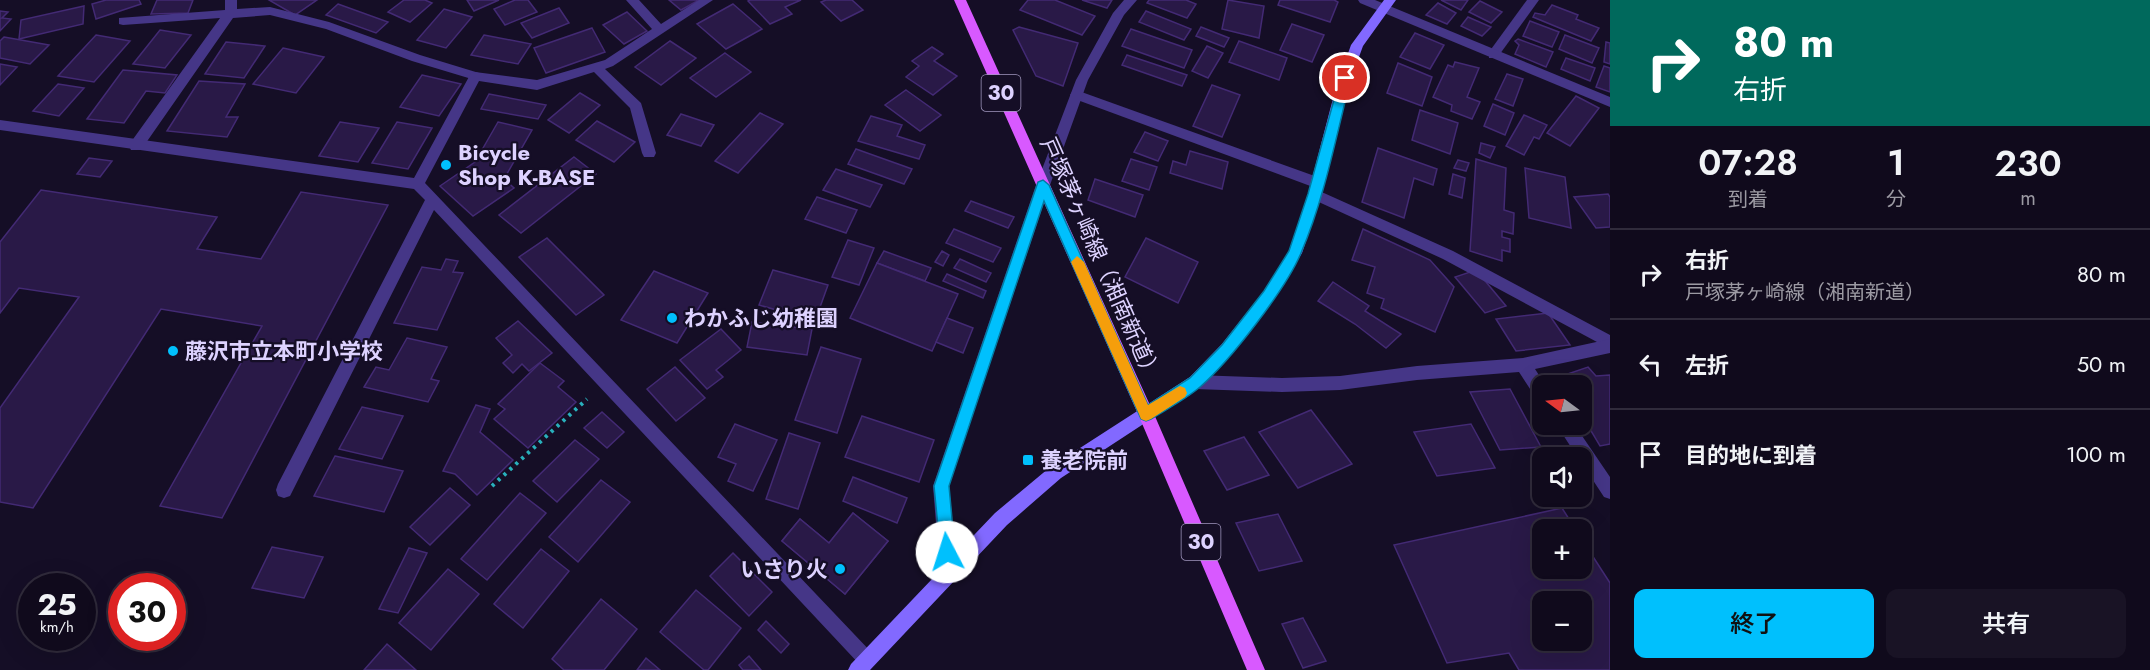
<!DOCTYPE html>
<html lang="ja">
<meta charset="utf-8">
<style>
body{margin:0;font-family:Jost,"Noto Sans JP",sans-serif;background:#191325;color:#f1f3f6;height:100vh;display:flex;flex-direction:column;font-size:22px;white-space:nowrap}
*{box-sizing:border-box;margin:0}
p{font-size:20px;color:#9c9aa3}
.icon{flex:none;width:33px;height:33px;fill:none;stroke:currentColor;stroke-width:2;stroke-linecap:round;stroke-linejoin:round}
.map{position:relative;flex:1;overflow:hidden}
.sheet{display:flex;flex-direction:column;background:#100a1c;width:540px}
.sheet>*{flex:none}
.guide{background:#00695c;color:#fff;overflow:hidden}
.needle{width:39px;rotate:285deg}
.tools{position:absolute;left:1532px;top:375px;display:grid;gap:12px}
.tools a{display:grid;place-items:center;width:60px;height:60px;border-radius:12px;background:#100a1c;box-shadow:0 6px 24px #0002,0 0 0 2px #302b3b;font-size:30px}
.speed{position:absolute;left:18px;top:573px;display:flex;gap:12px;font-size:30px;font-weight:700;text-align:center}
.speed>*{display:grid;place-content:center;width:78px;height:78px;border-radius:50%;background:#100a1c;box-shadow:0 6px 24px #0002,0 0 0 2px #302b3b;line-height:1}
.speed small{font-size:15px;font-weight:400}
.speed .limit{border:9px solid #d22;background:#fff;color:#111}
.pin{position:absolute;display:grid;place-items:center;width:51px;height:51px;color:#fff;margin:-26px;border:3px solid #fff;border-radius:50%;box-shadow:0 2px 6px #0007}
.me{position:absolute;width:66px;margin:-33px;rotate:355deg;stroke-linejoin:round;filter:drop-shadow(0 0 4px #0008)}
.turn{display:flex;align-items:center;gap:21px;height:126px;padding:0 24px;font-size:27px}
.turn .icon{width:78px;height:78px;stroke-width:2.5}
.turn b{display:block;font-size:42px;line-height:51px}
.eta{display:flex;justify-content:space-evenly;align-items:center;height:102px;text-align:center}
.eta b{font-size:36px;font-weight:600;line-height:42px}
.cta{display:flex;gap:12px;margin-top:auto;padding:12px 24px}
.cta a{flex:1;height:69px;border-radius:12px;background:#00c0fd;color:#111;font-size:24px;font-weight:600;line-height:69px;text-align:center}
.cta a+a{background:#191325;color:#f1f3f6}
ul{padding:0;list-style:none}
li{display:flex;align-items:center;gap:18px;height:90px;padding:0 24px;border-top:2px solid #302b3b}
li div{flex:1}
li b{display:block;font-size:22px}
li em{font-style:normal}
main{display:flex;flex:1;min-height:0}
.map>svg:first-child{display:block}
.building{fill:#291947;stroke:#432a74;stroke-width:1.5;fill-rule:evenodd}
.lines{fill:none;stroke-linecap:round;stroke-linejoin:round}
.path{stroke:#29b0bc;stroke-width:4;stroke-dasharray:3 5;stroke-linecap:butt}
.lane{fill:#453687;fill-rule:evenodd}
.street{fill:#453687;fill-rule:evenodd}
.secondary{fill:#8269ff;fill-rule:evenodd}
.primary{fill:#d859ff;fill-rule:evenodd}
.route{fill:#00c0fd;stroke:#007da4;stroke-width:1.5}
.slow{fill:#f59e0b}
.poi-dot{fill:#00c0fd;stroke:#150e26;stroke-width:2}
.labels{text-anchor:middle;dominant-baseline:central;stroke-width:4.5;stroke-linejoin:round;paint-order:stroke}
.shield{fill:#150e26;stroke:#a197be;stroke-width:1.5}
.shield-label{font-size:21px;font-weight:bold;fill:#ddd2ff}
.poi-label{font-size:22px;font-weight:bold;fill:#ddd2ff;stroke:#150e26;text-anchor:start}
.street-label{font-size:22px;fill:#ddd2ff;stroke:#150e26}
</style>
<main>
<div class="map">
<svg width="1610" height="670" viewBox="0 0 1610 670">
<rect width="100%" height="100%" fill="#150e26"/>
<!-- building -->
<g class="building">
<polygon points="106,0 139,0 141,4 96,19 92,4"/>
<polygon points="157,0 193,0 188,13 151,14"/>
<polygon points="269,0 317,0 295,15"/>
<polygon points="404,0 425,0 432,3 410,22 388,12"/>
<polygon points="467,0 499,0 474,11"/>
<polygon points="515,0 528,0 537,12 505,25 494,9"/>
<polygon points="669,0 699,0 681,10"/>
<polygon points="750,0 801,0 785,7 792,14 770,24 748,1"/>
<polygon points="826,0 852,0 863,10 841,21 821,2"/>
<polygon points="1028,0 1055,0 1095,16 1082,35 1020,10"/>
<polygon points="1082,0 1112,0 1107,8"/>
<polygon points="1149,0 1186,0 1196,4 1187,18 1147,3"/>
<polygon points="1228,0 1264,6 1259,38 1222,29"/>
<polygon points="1280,0 1334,0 1338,2 1330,22 1278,5"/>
<polygon points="1441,0 1468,0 1461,10"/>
<polygon points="1480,1 1502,12 1491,23 1469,12"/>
<polygon points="1438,3 1456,13 1447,24 1426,15"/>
<polygon points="338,4 388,22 376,33 326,15"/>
<polygon points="733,4 762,29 726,49 697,24"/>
<polygon points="1552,5 1578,15 1576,19 1599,28 1591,41 1533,17 1535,13 1545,15"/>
<polygon points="84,6 83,24 19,39 21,20"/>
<polygon points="559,8 569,23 532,38 521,23"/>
<polygon points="444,9 472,17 446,48 417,40"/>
<polygon points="0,11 8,12 2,18 11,19 0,31"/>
<polygon points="1146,11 1191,29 1184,40 1139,22"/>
<polygon points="627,12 647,31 624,44 603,25"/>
<polygon points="1468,17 1491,27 1482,36 1461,26"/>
<polygon points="1530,21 1559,32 1552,47 1523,36"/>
<polygon points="1292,24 1324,35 1312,62 1280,50"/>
<polygon points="1019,27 1078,43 1063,86 1036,76 1013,30"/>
<polygon points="1201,27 1229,38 1224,47 1196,36"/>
<polygon points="592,28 605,52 546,73 534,48"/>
<polygon points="1131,29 1192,50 1184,68 1122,46"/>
<polygon points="160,30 191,35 165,68 133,64"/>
<polygon points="1415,33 1444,45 1430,69 1400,57"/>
<polygon points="96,35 130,41 94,82 58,76"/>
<polygon points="484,35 531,44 518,64 471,55"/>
<polygon points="1565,35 1599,48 1592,63 1559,49"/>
<polygon points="4,37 49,45 30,64 0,58 0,41"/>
<polygon points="1518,39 1553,52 1546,67 1515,54 1519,45 1515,41"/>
<polygon points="670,41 696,58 661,85 635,67"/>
<polygon points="1239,41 1287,58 1279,80 1229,62"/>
<polygon points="226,42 265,46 244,78 205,74"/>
<polygon points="1606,42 1610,43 1610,64 1604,62"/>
<polygon points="1207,46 1223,53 1208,78 1192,71"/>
<polygon points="932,47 943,54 934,61 957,76 933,95 906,77 919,66 912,61"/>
<polygon points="283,48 324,57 296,93 253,84"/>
<polygon points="725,53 751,72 716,97 690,78"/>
<polygon points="1127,55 1187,75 1182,86 1122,65"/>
<polygon points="1566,58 1595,68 1590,81 1561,69"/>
<polygon points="1455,62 1479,68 1467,97 1480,102 1472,119 1451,111 1452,105 1433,97 1448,65 1453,67"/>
<polygon points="1398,63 1432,77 1422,106 1387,93"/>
<polygon points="0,64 17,67 0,85"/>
<polygon points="1604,66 1610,68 1610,92 1596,87"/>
<polygon points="123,70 177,75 165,93 146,91 124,123 87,119"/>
<polygon points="1507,74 1523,79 1513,106 1495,99"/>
<polygon points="422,75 461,84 439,116 400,107"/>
<polygon points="199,81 245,84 226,117 238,117 227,137 167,131"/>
<polygon points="58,84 84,88 59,116 33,111"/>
<polygon points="1212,85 1240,95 1222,137 1193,126"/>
<polygon points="906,90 941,115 920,131 885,105"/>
<polygon points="580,93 600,105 569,133 548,120"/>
<polygon points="489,94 546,105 538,119 481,109"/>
<polygon points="1576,96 1599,108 1570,146 1547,133"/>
<polygon points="1493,104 1514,113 1505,135 1484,126"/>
<polygon points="1420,110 1458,123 1450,154 1412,140"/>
<polygon points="760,113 783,124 738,173 715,161"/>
<polygon points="681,114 714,125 701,146 667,135"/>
<polygon points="1524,115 1547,125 1539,139 1534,137 1524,155 1506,146"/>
<polygon points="871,116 902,125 897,136 925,145 919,159 858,141"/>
<polygon points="597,121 635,142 614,162 576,140"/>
<polygon points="340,122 379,128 358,162 319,156"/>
<polygon points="397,122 432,128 408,169 372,163"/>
<polygon points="498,122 532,130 504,179 514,188 473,216 440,186 475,162"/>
<polygon points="1145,132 1168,141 1158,161 1134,152"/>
<polygon points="1481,143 1495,147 1490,158 1479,153"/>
<polygon points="1378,148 1437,169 1433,185 1414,178 1404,218 1362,202"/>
<polygon points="856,149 912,169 904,184 848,164"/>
<polygon points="1190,151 1228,162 1222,189 1170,173 1173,161 1186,165"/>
<polygon points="574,157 596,174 521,233 499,215"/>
<polygon points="89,158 112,161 100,177 77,174"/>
<polygon points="1131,159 1157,167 1149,190 1122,181"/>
<polygon points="1476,159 1506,168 1504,210 1514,213 1513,234 1502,231 1502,237 1510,239 1510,252 1502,250 1502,261 1470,251"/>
<polygon points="1458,160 1469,163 1466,171 1454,168"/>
<polygon points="1525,168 1565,177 1571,228 1529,218"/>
<polygon points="836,169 882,185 870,207 823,190"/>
<polygon points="1453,174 1465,178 1462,198 1449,194"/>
<polygon points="1095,179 1143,195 1135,217 1088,200"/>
<polygon points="41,190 217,217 197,249 261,259 301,192 388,205 222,518 160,506 262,326 161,309 33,508 0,502 0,408 79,297 19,288 0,313 0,242"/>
<polygon points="1608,194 1610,197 1610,227 1596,228 1574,197"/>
<polygon points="817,197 857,210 846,233 805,219"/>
<polygon points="971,201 1014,217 1008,228 965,211"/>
<polygon points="954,229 1001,248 993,262 946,243"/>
<polygon points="1363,229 1430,260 1454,287 1435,332 1381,308 1384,299 1367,293 1375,267 1352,260"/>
<polygon points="547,238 604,295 576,315 519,257"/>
<polygon points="1146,238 1198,262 1178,303 1125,277"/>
<polygon points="848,240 874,248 859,285 832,277"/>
<polygon points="884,251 931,268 925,281 877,263"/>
<polygon points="942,251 949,255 943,266 935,262"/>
<polygon points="446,259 458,261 453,272 463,273 437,330 394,323 422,267 441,270"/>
<polygon points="960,259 991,273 986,282 954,268"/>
<polygon points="877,263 958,294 932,351 850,318"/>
<polygon points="773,270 828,285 815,321 759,305"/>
<polygon points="1476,270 1506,306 1485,313 1455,277"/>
<polygon points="654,271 708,293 677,343 621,320"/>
<polygon points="947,274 986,291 983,298 943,281"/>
<polygon points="1333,282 1369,306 1365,311 1401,334 1386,348 1355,324 1318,301"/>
<polygon points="1548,313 1570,345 1516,351 1496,319"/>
<polygon points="947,318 973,328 963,353 936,342"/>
<polygon points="518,321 552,353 529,371 522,364 513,373 503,363 512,355 496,338"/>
<polygon points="752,322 812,329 807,355 747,347"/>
<polygon points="721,329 741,350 716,370 723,377 707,389 680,360"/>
<polygon points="407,338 447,347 431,379 439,381 428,402 364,387 376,367 389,370"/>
<polygon points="821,347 861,359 837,433 795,420"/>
<polygon points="540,363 564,381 558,387 576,402 528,448 494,419 505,409 498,404"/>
<polygon points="675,367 705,398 676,421 647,389"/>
<polygon points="1588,367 1596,376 1610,375 1610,444 1600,446 1581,414 1581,386 1564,386 1559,377"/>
<polygon points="1510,389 1541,447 1500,450 1470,392"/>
<polygon points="476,405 490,409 480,432 513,460 477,495 455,474 443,471"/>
<polygon points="362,407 403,416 382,459 339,449"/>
<polygon points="1311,410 1352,464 1298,488 1259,432"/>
<polygon points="602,412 624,432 607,448 584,428"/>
<polygon points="862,416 934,440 919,482 845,457"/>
<polygon points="735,424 777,440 753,491 728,481 736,464 718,457"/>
<polygon points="1471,424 1495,468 1437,476 1414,432"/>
<polygon points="789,433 820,443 798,509 766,499"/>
<polygon points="1244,437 1269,475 1227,490 1204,451"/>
<polygon points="575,440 599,459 557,502 533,481"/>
<polygon points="335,456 403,471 384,512 314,496"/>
<polygon points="853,477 907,498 897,523 843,501"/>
<polygon points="601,480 630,502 578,562 549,537"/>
<polygon points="450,488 470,505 430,545 410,527"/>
<polygon points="520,493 546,513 487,580 461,559"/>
<path d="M 1562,508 L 1576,530 L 1542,530 L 1542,568 L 1581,568 L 1581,538 L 1610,583 L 1610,670 L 1519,670 L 1509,653 L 1447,663 L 1394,545 ZM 1542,602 L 1581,602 L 1581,640 L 1542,640 Z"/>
<polygon points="853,513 888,541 845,594 782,541 800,519 829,543"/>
<polygon points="853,513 888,541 845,594 782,541 800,519 829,543"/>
<polygon points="1278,514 1302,561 1259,571 1236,523"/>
<polygon points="272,547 323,557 304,598 252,588"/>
<polygon points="409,548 427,553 398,613 379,609"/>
<polygon points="541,549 569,571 523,628 494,604"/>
<polygon points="733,553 772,592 749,616 710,576"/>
<polygon points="448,569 479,594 431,650 399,623"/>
<polygon points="696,590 741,628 708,670 704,670 660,632"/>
<polygon points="601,599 637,629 604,670 564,670 552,659"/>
<polygon points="1303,618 1326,661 1303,668 1282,624"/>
<polygon points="766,621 789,644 781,653 758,630"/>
<polygon points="387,644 416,670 364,670"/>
<polygon points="749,656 761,670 743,670 739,665"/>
<polygon points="646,658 660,670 637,670"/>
</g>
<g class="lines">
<!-- path -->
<polyline class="path" points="492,486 587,399"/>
<!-- lane -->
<g class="lane">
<polygon points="225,0 237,0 237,9 270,7 329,22 420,55 479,73 481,76 475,80 412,61 326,29 270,15 233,18 141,150 131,150 129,146 131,142 220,18 123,25 119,24 119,18 225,10"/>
<polygon points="1527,0 1539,0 1497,58 1489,58 1489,52"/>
<polygon points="1076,90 1323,179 1325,183 1318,188 1313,187 1072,98 1070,95 1072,92"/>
<polygon points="1315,189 1453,251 1610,335 1610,349 1443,259 1310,198 1308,194 1310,190"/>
</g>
<!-- street -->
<g class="street">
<polygon points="626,0 639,0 661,24 699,0 713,0 613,66 605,69 641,103 656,153 654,157 644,157 642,153 630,108 594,72 537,90 479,81 425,183 873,654 876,660 873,666 867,669 861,666 434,210 290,496 284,498 278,496 276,490 278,484 425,200 414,189 0,130 0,120 414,178 471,73 475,72 537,80 605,60 652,29"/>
<polygon points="1124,0 1137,0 1124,15 1088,80 1050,185 949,486 958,574 955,580 949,583 943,580 940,574 933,486 1036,185 1076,80 1113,13"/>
<polygon points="1358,0 1375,0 1610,97 1610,107 1360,3"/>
<polygon points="1610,339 1610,353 1535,369 1546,386 1542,386 1542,400 1536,398 1519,372 1417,380 1340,390 1282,392 1195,389 1190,387 1187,382 1190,377 1195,375 1282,378 1340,376 1417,366 1523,358"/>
<polygon points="1556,424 1574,424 1610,477 1610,499 1604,497 1581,462 1581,458 1578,458"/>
</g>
<!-- secondary -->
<polygon class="secondary" points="1384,0 1396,0 1363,46 1348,87 1322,194 1302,253 1274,299 1232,354 1200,387 1061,478 1007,525 870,670 848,670 851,664 995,513 1049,468 1190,377 1222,344 1264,291 1289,251 1308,194 1336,87 1351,45"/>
<!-- primary -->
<polygon class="primary" points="954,0 966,0 1154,414 1265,670 1247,670 1138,414"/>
</g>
<!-- route -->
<path class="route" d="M 1345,74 L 1351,78 C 1336,136 1325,197 1301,253 C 1286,289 1230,361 1200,387 C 1186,399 1167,409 1151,419 L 1146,421 L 1141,419 L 1044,201 L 949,486 L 955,552 L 952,557 L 947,560 L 941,557 L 934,486 L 1038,182 L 1043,180 L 1049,185 L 1148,405 L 1190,378 L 1222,345 L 1264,291 L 1289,251 L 1308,194 L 1340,78 Z"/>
<!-- slow -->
<polygon class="slow" points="1077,256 1084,262 1148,405 1180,386 1185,388 1187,393 1185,397 1151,419 1146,421 1141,419 1139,414 1071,262"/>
<!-- markers -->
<g class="poi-dot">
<circle cx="446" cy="165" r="6"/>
<circle cx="672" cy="318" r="6"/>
<circle cx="173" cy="351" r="6"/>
<rect x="1022" y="454" width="12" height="12" rx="3"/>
<circle cx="840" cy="569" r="6"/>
</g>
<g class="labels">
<!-- shield labels -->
<g class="shield">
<rect x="981.5" y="75" width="39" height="36" rx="4.5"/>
<rect x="1181.5" y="524" width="39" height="36" rx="4.5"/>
</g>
<g class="shield-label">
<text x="1001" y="93">30</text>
<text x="1201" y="542">30</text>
</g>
<!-- poi labels -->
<g class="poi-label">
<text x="458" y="152">Bicycle<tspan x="458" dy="25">Shop K-BASE</tspan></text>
<text x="684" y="318">わかふじ幼稚園</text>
<text x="185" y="351">藤沢市立本町小学校</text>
<text x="1040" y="460">養老院前</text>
<text x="828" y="569" text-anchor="end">いさり火</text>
</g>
<!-- street labels -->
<g class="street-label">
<text transform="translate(1101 259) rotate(66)">戸塚茅ヶ崎線（湘南新道）</text>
</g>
</g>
</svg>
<div class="tools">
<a><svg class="needle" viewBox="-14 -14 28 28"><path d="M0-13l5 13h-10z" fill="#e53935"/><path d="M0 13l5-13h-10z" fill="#9c9aa3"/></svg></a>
<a><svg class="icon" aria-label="sound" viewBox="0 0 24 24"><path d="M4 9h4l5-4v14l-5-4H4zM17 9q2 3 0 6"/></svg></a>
<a>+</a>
<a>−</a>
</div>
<div class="speed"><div>25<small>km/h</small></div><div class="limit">30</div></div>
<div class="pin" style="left:1345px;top:78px;background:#d93025"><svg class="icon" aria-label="arrive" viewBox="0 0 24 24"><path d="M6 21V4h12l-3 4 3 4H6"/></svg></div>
<svg class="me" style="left:947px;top:552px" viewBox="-20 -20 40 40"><circle r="19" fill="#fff"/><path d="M0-13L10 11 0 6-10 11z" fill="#00c0fd"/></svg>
</div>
<section class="sheet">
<div class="guide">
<div class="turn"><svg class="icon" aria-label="right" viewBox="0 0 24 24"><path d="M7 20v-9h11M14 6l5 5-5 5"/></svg><div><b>80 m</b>右折</div></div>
</div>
<div class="eta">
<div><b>07:28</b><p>到着</p></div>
<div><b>1</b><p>分</p></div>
<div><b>230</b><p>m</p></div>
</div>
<ul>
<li><svg class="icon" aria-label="right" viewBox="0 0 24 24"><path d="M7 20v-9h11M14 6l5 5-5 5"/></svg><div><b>右折</b><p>戸塚茅ヶ崎線（湘南新道）</p></div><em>80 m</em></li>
<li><svg class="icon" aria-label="left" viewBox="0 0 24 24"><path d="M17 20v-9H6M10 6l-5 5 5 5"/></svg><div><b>左折</b></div><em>50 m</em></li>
<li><svg class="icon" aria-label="arrive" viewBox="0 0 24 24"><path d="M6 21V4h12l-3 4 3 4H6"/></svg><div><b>目的地に到着</b></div><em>100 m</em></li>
</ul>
<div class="cta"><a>終了</a><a>共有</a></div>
</section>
</main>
